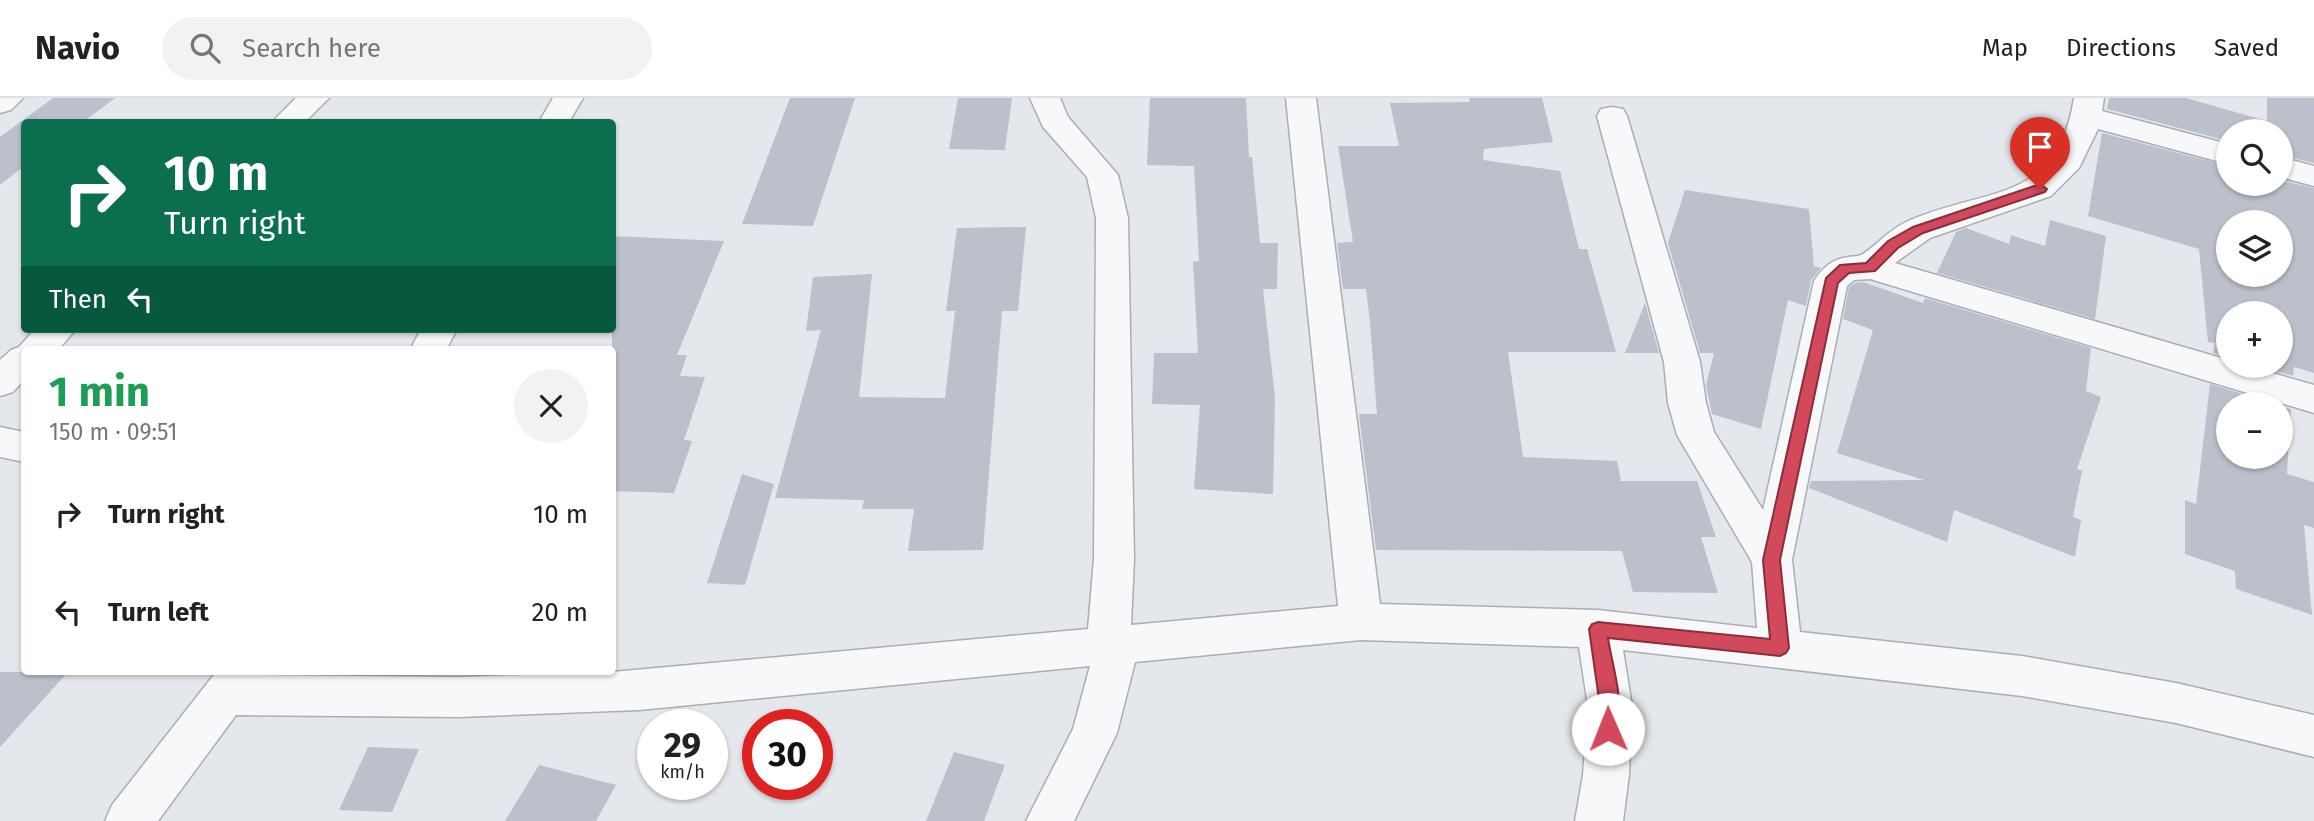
<!DOCTYPE html>
<meta charset="utf-8">
<style>
body{margin:0;font-family:"Fira Sans",sans-serif;background:#f2f2f2;color:#222;height:100vh;display:flex;flex-direction:column;font-size:26px;white-space:nowrap}
*{box-sizing:border-box;margin:0}
p{font-size:23px;color:#767676}
.icon{flex:none;width:38px;height:38px;fill:none;stroke:currentColor;stroke-width:2;stroke-linecap:round;stroke-linejoin:round}
.map{position:relative;flex:1;overflow:hidden}
.side{position:absolute;left:21px;top:248px;width:595px;height:329px;display:flex;flex-direction:column;background:#fff;border-radius:7px;box-shadow:0 2px 5px #0004}
.side>*{flex:none}
.guide{position:absolute;left:21px;top:21px;width:595px;height:214px;border-radius:7px;box-shadow:0 2px 5px #0004;background:#0b6e4f;color:#fff;overflow:hidden}
.fabs{position:absolute;left:2216px;top:21px;display:grid;gap:14px}
.fabs a{display:grid;place-items:center;width:77px;height:77px;border-radius:50%;background:#fff;box-shadow:0 2px 5px #0004;font-size:35px}
.speed{position:absolute;left:637px;top:611px;display:flex;gap:14px;font-size:35px;font-weight:700;text-align:center}
.speed>*{display:grid;place-content:center;width:91px;height:91px;border-radius:50%;background:#fff;box-shadow:0 2px 5px #0004;line-height:1}
.speed small{font-size:18px;font-weight:400}
.speed .limit{border:10px solid #d22;background:#fff;color:#111}
.pin{position:absolute;display:grid;place-items:center;width:60px;height:60px;color:#fff;margin:-72px -30px;border-radius:50% 50% 50% 0;rotate:-45deg;box-shadow:0 0 7px #0007}
.pin .icon{rotate:45deg}
.me{position:absolute;width:77px;margin:-38px;rotate:359deg;stroke-linejoin:round;filter:drop-shadow(0 0 5px #0008)}
.turn{display:flex;align-items:center;gap:24px;height:147px;padding:0 28px;font-size:32px}
.turn .icon{width:91px;height:91px;stroke-width:2.5}
.turn b{display:block;font-size:49px;line-height:60px}
.then{display:flex;align-items:center;height:66px;padding:0 28px;background:#0003;gap:14px;font-size:26px}
.round{display:grid;place-items:center;flex:none;width:74px;height:74px;border-radius:37px;background:#f2f2f2}
.headline{display:flex;align-items:center;justify-content:space-between;height:119px;padding:0 28px}
h1{font-size:42px;font-weight:700;line-height:52px;color:#1e9e55}
ul{padding:0;list-style:none}
li{display:flex;align-items:center;gap:21px;height:98px;padding:0 28px}
li div{flex:1}
li b{display:block;font-size:26px}
li em{font-style:normal}
header{display:flex;align-items:center;gap:42px;box-sizing:border-box;height:98px;padding:0 35px;background:#fff;border-bottom:2px solid #e0e0e0}
header strong{font-size:33px}
nav{display:flex;gap:38px;margin-inline-start:auto;font-size:24px}
.search{width:490px;height:63px;background:#f2f2f2;display:flex;align-items:center;gap:18px;box-sizing:border-box;padding:0 24px;border-radius:38px;color:#767676;font-size:26px}
.map>svg:first-child{display:block}
.building{fill:#bbc0ca;fill-rule:evenodd}
.lines{fill:none;stroke-linecap:round;stroke-linejoin:round}
.minor-casing{stroke:#a9aeb7;stroke-width:3}
.minor{fill:#f7f8fa;fill-rule:evenodd}
.route{fill:#d1495b;stroke:#882f3b;stroke-width:2}
</style>
<header>
<strong>Navio</strong>
<div class="search"><svg class="icon" aria-label="search" viewBox="0 0 24 24"><circle cx="10" cy="10" r="6"/><path d="M15 15l6 6"/></svg>Search here</div>
<nav><a>Map</a><a>Directions</a><a>Saved</a></nav>
</header>
<div class="map">
<svg width="2314" height="723" viewBox="0 0 2314 723">
<rect width="100%" height="100%" fill="#e4e7ec"/>
<!-- building -->
<g class="building">
<polygon points="53,0 115,0 83,24 24,24 24,68 0,87 0,39"/>
<polygon points="790,0 855,0 813,128 742,126"/>
<polygon points="958,0 1012,0 1005,52 949,51"/>
<polygon points="1150,0 1246,0 1249,59 1252,59 1260,145 1278,145 1277,191 1263,191 1275,300 1273,396 1194,391 1200,307 1152,306 1154,255 1198,255 1193,164 1199,163 1194,68 1147,67"/>
<polygon points="1469,0 1542,0 1553,44 1484,51 1483,62 1560,73 1579,151 1587,151 1616,254 1508,254 1523,359 1617,363 1621,383 1697,383 1716,439 1701,439 1718,495 1633,494 1622,453 1376,452 1359,316 1377,316 1370,224 1366,191 1343,191 1337,145 1353,144 1338,48 1399,48 1390,5 1470,4"/>
<polygon points="2109,0 2186,0 2267,23 2267,0 2314,0 2314,65 2280,57 2280,33 2228,33 2228,43 2107,11"/>
<path d="M 2102,35 L 2228,68 L 2228,86 L 2280,86 L 2280,82 L 2314,90 L 2314,275 L 2294,269 L 2293,278 L 2257,268 L 2280,268 L 2280,215 L 2228,215 L 2228,259 L 2213,255 L 2215,245 L 2208,244 L 2199,151 L 2088,118 ZM 2228,124 L 2280,124 L 2280,177 L 2228,177 Z"/>
<polygon points="1685,92 1809,111 1814,168 1821,170 1811,182 1806,208 1788,202 1761,331 1712,316 1706,287 1714,255 1700,255 1668,145"/>
<polygon points="2050,122 2106,138 2095,221 1937,175 1956,134 1966,130 2009,146 2011,137 2045,148"/>
<polygon points="1026,129 1018,213 1002,213 983,452 908,453 914,411 862,411 864,402 775,400 821,232 806,233 813,179 872,176 859,299 945,300 955,213 946,213 957,130"/>
<polygon points="612,138 724,143 677,257 687,257 680,278 705,279 684,342 692,343 674,395 612,393"/>
<polygon points="1863,184 1923,205 1925,200 2091,250 2086,293 2101,299 2077,371 2082,373 2073,419 2081,422 2075,459 1954,412 1947,444 1809,390 1811,383 1924,382 1837,355 1873,232 1843,221 1849,189 1855,185"/>
<polygon points="1645,205 1659,255 1625,255"/>
<polygon points="2210,286 2276,306 2228,306 2228,359 2280,359 2280,308 2291,311 2287,376 2314,384 2314,430 2304,427 2312,517 2236,491 2235,473 2185,456 2185,402 2196,406"/>
<polygon points="742,376 774,386 745,487 707,485"/>
<polygon points="0,574 68,574 0,649"/>
<polygon points="368,649 419,651 392,714 339,712"/>
<polygon points="954,654 1005,667 984,723 926,723"/>
<polygon points="539,667 616,687 596,723 505,723"/>
</g>
<g class="lines">
<defs>
<g id="minor">
<polygon points="0,0 23,0 11,12 0,15"/>
<polygon points="296,0 329,0 305,24 272,24"/>
<polygon points="553,0 583,0 569,24 539,24"/>
<path d="M 1030,0 L 1060,0 L 1068,19 L 1118,77 L 1128,120 L 1134,461 L 1131,527 L 1338,508 L 1286,0 L 1316,0 L 1380,506 L 1598,512 L 1757,530 L 1752,464 L 1677,337 L 1668,305 L 1664,264 L 1597,18 L 1601,11 L 1612,9 L 1623,11 L 1627,18 L 1700,264 L 1706,305 L 1714,334 L 1763,412 L 1814,183 C 1822,170 1832,161 1848,159 C 1853,158 1858,159 1863,156 C 1878,146 1889,132 1906,124 C 1986,88 2057,108 2074,0 L 2104,0 L 2102,13 L 2228,46 L 2228,66 L 2098,31 L 2079,70 L 2051,98 L 1930,140 L 1895,165 L 2228,262 L 2228,268 L 2248,268 L 2314,287 L 2314,315 L 1870,181 L 1854,182 L 1847,188 L 1792,462 L 1800,534 L 2022,558 L 2176,585 L 2314,617 L 2314,659 L 2176,625 L 2022,598 L 1623,552 L 1632,608 L 1629,677 L 1623,723 L 1575,723 L 1583,677 L 1588,608 L 1579,549 L 1361,542 L 1135,564 L 1117,635 L 1074,723 L 1026,723 L 1073,631 L 1090,568 L 639,612 L 459,619 L 236,617 L 158,723 L 105,723 L 112,707 L 216,574 L 260,574 L 262,577 L 459,579 L 612,574 L 1088,531 L 1094,461 L 1096,120 L 1087,79 L 1043,29 Z"/>
<polygon points="2280,59 2314,68 2314,88 2280,79"/>
<polygon points="35,231 76,231 58,252 24,252 24,282 13,294 0,298 0,262 11,252 19,249"/>
<polygon points="421,231 457,231 446,252 410,252"/>
<polygon points="0,329 24,334 24,364 0,359"/>
</g>
</defs>
<!-- minor casing -->
<use href="#minor" class="minor-casing"/>
<!-- minor -->
<use href="#minor" class="minor"/>
</g>
<!-- route -->
<path class="route" d="M 2040,86 L 2047,91 L 2045,94 L 1923,135 L 1898,150 L 1875,173 L 1849,175 L 1838,185 L 1780,462 L 1789,550 L 1786,555 L 1780,558 L 1608,540 C 1612,568 1627,610 1615,637 L 1608,639 L 1602,637 L 1599,631 L 1600,608 L 1589,531 L 1592,526 L 1598,524 L 1770,541 L 1763,462 L 1826,180 L 1840,167 L 1866,165 L 1888,143 L 1913,129 Z"/>
</svg>
<div class="fabs">
<a><svg class="icon" aria-label="search" viewBox="0 0 24 24"><circle cx="10" cy="10" r="6"/><path d="M15 15l6 6"/></svg></a>
<a><svg class="icon" aria-label="layers" viewBox="0 0 24 24"><path d="M12 4l9 5-9 5-9-5zM3 14l9 5 9-5"/></svg></a>
<a>+</a>
<a>−</a>
</div>
<div class="speed"><div>29<small>km/h</small></div><div class="limit">30</div></div>
<div class="pin" style="left:2040px;top:91px;background:#d93025"><svg class="icon" aria-label="arrive" viewBox="0 0 24 24"><path d="M6 21V4h12l-3 4 3 4H6"/></svg></div>
<svg class="me" style="left:1608px;top:631px" viewBox="-20 -20 40 40"><circle r="19" fill="#fff"/><path d="M0-13L10 11 0 6-10 11z" fill="#d1495b"/></svg>
<div class="guide">
<div class="turn"><svg class="icon" aria-label="right" viewBox="0 0 24 24"><path d="M7 20v-9h11M14 6l5 5-5 5"/></svg><div><b>10 m</b>Turn right</div></div>
<div class="then">Then<svg class="icon" aria-label="left" viewBox="0 0 24 24"><path d="M17 20v-9H6M10 6l-5 5 5 5"/></svg></div>
</div>
<section class="side">
<div class="headline"><div><h1>1 min</h1><p>150 m · 09:51</p></div><a class="round"><svg class="icon" aria-label="close" viewBox="0 0 24 24"><path d="M6 6l12 12M18 6L6 18"/></svg></a></div>
<ul>
<li><svg class="icon" aria-label="right" viewBox="0 0 24 24"><path d="M7 20v-9h11M14 6l5 5-5 5"/></svg><div><b>Turn right</b></div><em>10 m</em></li>
<li><svg class="icon" aria-label="left" viewBox="0 0 24 24"><path d="M17 20v-9H6M10 6l-5 5 5 5"/></svg><div><b>Turn left</b></div><em>20 m</em></li>
</ul>
</section>
</div>
